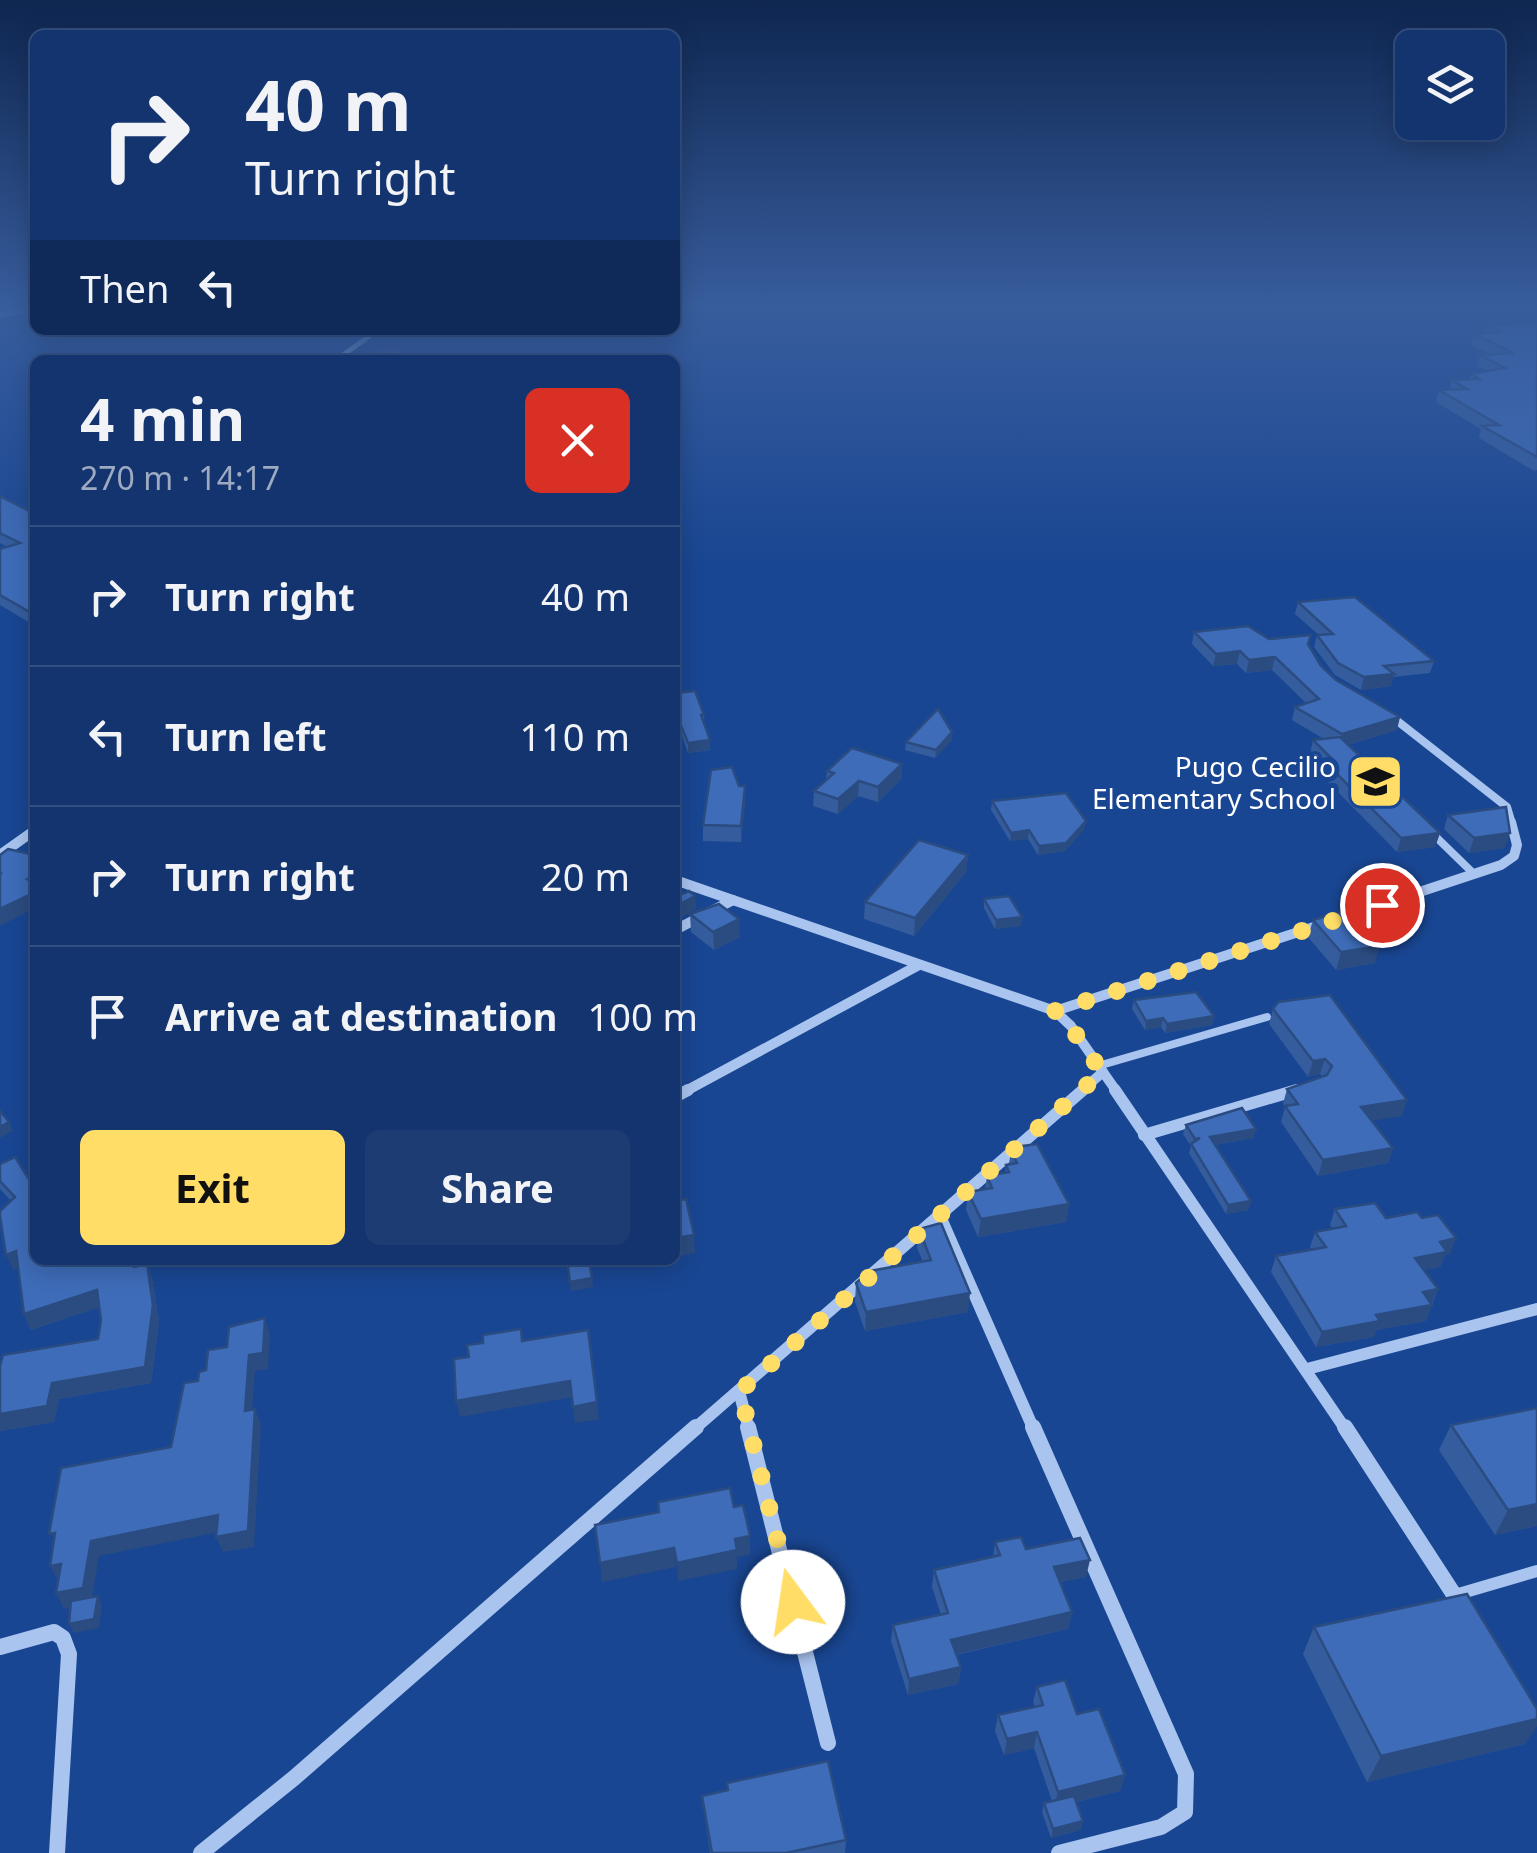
<!DOCTYPE html>
<meta charset="utf-8">
<style>
body{margin:0;font-family:"Noto Sans",sans-serif;background:#1c3c73;color:#f1f3f6;height:100vh;display:flex;flex-direction:column;font-size:38px;white-space:nowrap}
*{box-sizing:border-box;margin:0}
p{font-size:32px;color:#9daac2}
.icon{flex:none;width:55px;height:55px;fill:none;stroke:currentColor;stroke-width:2;stroke-linecap:round;stroke-linejoin:round}
.map{position:relative;flex:1;overflow:hidden}
.panel{position:absolute;left:30px;top:355px;width:650px;height:910px;display:flex;flex-direction:column;background:#13346e;border-radius:15px;box-shadow:0 5px 25px #0003,0 0 0 2px #324f81}
.panel>*{flex:none}
.top-card{position:absolute;left:30px;top:30px;width:650px;height:305px;border-radius:15px;box-shadow:0 5px 25px #0003,0 0 0 2px #324f81;background:#13346e;color:#f1f3f6;overflow:hidden}
.tools{position:absolute;left:1395px;top:30px;display:grid;gap:20px}
.tools a{display:grid;place-items:center;width:110px;height:110px;border-radius:15px;background:#13346e;box-shadow:0 5px 25px #0003,0 0 0 2px #324f81;font-size:50px}
.pin{position:absolute;display:grid;place-items:center;width:85px;height:85px;color:#fff;margin:-42px;border:5px solid #fff;border-radius:50%;box-shadow:0 2px 10px #0007}
.me{position:absolute;width:110px;margin:-55px;rotate:346deg;stroke-linejoin:round;filter:drop-shadow(0 0 8px #0008)}
.turn{display:flex;align-items:center;gap:35px;height:210px;padding:0 50px;font-size:45px}
.turn .icon{width:130px;height:130px;stroke-width:2.5}
.turn b{display:block;font-size:70px;line-height:85px}
.then{display:flex;align-items:center;height:95px;padding:0 50px;background:#0003;gap:20px;font-size:38px}
.round{display:grid;place-items:center;flex:none;width:105px;height:105px;border-radius:15px;background:#1c3c73}
.summary{display:flex;align-items:center;justify-content:space-between;height:170px;padding:0 50px}
h1{font-size:60px;font-weight:700;line-height:75px}
.action{display:flex;gap:20px;margin-top:auto;padding:20px 50px}
.action a{flex:1;height:115px;border-radius:15px;background:#ffdd67;color:#111;font-size:40px;font-weight:700;line-height:115px;text-align:center}
.action a+a{background:#1c3c73;color:#f1f3f6}
ul{padding:0;list-style:none}
li{display:flex;align-items:center;gap:30px;height:140px;padding:0 50px;border-top:2px solid #324f81}
li div{flex:1}
li b{display:block;font-size:38px}
li em{font-style:normal}
.map>svg:first-child{display:block}
.lines{fill:none;stroke-linecap:round;stroke-linejoin:round}
.stream{stroke:#9bbef1;stroke-width:5}
.path{stroke:#a8c4ef;stroke-width:2.5;stroke-dasharray:2.5 4;stroke-linecap:butt}
.lane-far1{stroke:#a8c4ef;stroke-width:8}
.lane{stroke:#a8c4ef;stroke-width:12}
.street-far4{stroke:#a8c4ef;stroke-width:5}
.street-far3{stroke:#a8c4ef;stroke-width:8}
.street-far2{stroke:#a8c4ef;stroke-width:10}
.street-far1{stroke:#a8c4ef;stroke-width:12}
.street{stroke:#a8c4ef;stroke-width:16}
.wall{fill:#355d9e}
.shaded-wall{fill:#2b4c81}
.building{fill:#3e6cb8;stroke:#2b4c81;stroke-width:2.5}
.route{stroke:#ffdd67;stroke-width:18;stroke-dasharray:0 32.4}
.labels{text-anchor:middle;dominant-baseline:central;stroke-width:10;stroke-linejoin:round;paint-order:stroke}
.poi-label{font-size:28px;fill:#fff;stroke:#194692;text-anchor:end}
</style>
<div class="map">
<svg width="1537" height="1853" viewBox="0 0 1537 1853">
<rect width="100%" height="100%" fill="#194692"/>
<g class="lines">
<!-- stream -->
<polyline class="stream" points="0,315 35,309"/>
<!-- path -->
<polyline class="path" points="0,309 12,308"/>
<!-- lane-far1 -->
<g class="lane-far1">
<polyline points="1434,835 1474,874"/>
<polyline points="1098,1066 1267,1017"/>
</g>
<!-- lane -->
<polyline class="lane" points="1455,1595 1537,1571"/>
<!-- street-far4 -->
<polyline class="street-far4" points="336,360 378,330"/>
<!-- street-far3 -->
<polyline class="street-far3" points="1391,716 1507,807 1512,824"/>
<!-- street-far2 -->
<g class="street-far2">
<polyline points="0,855 35,830"/>
<polyline points="675,880 1055,1011 1071,1026 1103,1072"/>
<polyline points="1341,918 1501,865 1514,856 1517,845 1511,822"/>
<polyline points="675,930 733,900"/>
<polyline points="1055,1011 1320,925"/>
<polyline points="684,1092 917,966"/>
<polyline points="1080,1092 1103,1072 1117,1092"/>
<polyline points="1289,1092 1297,1090"/>
</g>
<!-- street-far1 -->
<g class="street-far1">
<polyline points="1115,1090 1346,1430"/>
<polyline points="675,1097 688,1090"/>
<polyline points="1144,1135 1297,1090"/>
<polyline points="939,1214 1034,1430"/>
<polyline points="1307,1369 1537,1309"/>
<polyline points="739,1391 749,1430"/>
<polyline points="693,1430 1083,1090"/>
</g>
<!-- street -->
<g class="street">
<polyline points="748,1427 828,1743"/>
<polyline points="1033,1427 1186,1774 1185,1812 1161,1827 1059,1853"/>
<polyline points="1345,1427 1462,1607"/>
<polyline points="0,1647 54,1632 63,1638 69,1654 57,1853"/>
<polyline points="201,1853 294,1778 696,1427"/>
</g>
</g>
<!-- wall -->
<g class="wall">
<polygon points="1537,324 1537,470 1534,471 1479,438 1481,429 1436,402 1439,390 1450,390 1452,380 1469,379 1471,374 1487,371 1477,366 1480,355 1490,354 1471,345 1474,334 1484,333 1487,325"/>
<polygon points="0,496 35,514 35,626 0,605 0,549 8,547 0,543"/>
<polygon points="1298,602 1434,661 1430,673 1393,677 1391,686 1361,690 1335,675 1314,647 1317,635 1319,635 1295,614"/>
<polygon points="1194,632 1269,639 1309,645 1321,666 1397,730 1348,745 1440,833 1435,847 1397,852 1327,781 1326,776 1327,771 1310,754 1313,740 1324,739 1292,720 1295,707 1306,703 1272,670 1246,673 1237,664 1213,666 1192,644"/>
<polygon points="675,693 704,715 704,725 710,750 688,753 679,727"/>
<polygon points="952,732 952,740 935,758 905,750 906,742"/>
<polygon points="827,771 902,778 878,802 858,796 838,814 813,806 814,791 826,780"/>
<polygon points="739,786 745,786 745,802 741,842 703,841 703,825"/>
<polygon points="992,801 1086,821 1084,829 1065,851 1038,855 1028,839 1010,841 991,810"/>
<polygon points="1448,815 1505,848 1469,853 1444,829"/>
<polygon points="968,855 966,872 914,936 864,919 865,902"/>
<polygon points="984,899 1021,926 995,929 984,908"/>
<polygon points="690,914 740,937 714,950 691,932"/>
<polygon points="1313,920 1375,963 1336,970 1308,937"/>
<polygon points="1134,1000 1214,1016 1212,1025 1165,1033 1161,1027 1145,1030 1132,1009"/>
<polygon points="1273,1009 1402,1116 1372,1120 1393,1148 1388,1163 1318,1176 1281,1122 1285,1107 1283,1104 1287,1089 1323,1077 1320,1074 1308,1077 1269,1024"/>
<polygon points="1186,1125 1256,1129 1253,1138 1215,1145 1251,1201 1248,1210 1226,1214 1189,1153 1191,1146 1183,1134"/>
<polygon points="1011,1151 1069,1204 1066,1222 978,1237 966,1210 968,1192 985,1189 987,1176 1005,1173 1006,1165 1009,1164"/>
<polygon points="15,1157 35,1260 137,1260 138,1266 147,1264 152,1279 159,1321 151,1383 59,1399 54,1422 0,1431 0,1366 98,1339 101,1320 99,1307 31,1330 24,1314 18,1268 13,1270 11,1201 0,1189 0,1164"/>
<polygon points="1335,1209 1386,1218 1450,1254 1445,1255 1440,1267 1424,1270 1438,1289 1426,1321 1376,1330 1374,1337 1316,1347 1271,1272 1276,1256 1312,1250 1310,1247 1315,1232 1332,1228 1330,1225"/>
<polygon points="919,1229 968,1312 865,1331 855,1302 856,1283 923,1262 917,1248"/>
<polygon points="1451,1425 1537,1526 1495,1535 1439,1450"/>
<polygon points="995,1542 1026,1549 1086,1577 1060,1582 1072,1612 1068,1629 956,1655 961,1667 958,1684 908,1695 891,1641 893,1625 941,1615 932,1587 934,1570 993,1557"/>
<polygon points="1314,1627 1525,1744 1367,1782 1303,1654"/>
<polygon points="1037,1687 1077,1714 1125,1775 1120,1791 1076,1802 1083,1821 1080,1830 1051,1838 1042,1812 1044,1803 1052,1801 1034,1748 1004,1755 995,1731 998,1715 1035,1707 1033,1702"/>
<polygon points="727,1783 846,1840 845,1853 710,1853 702,1796 727,1790"/>
</g>
<!-- shaded-wall -->
<g class="shaded-wall">
<polygon points="1240,651 1237,664 1213,666 1216,654"/>
<polygon points="1275,657 1272,670 1246,673 1249,660"/>
<polygon points="1394,674 1391,686 1361,690 1364,677"/>
<polygon points="1400,717 1397,730 1338,748 1342,734"/>
<polygon points="675,718 678,718 679,727 675,728"/>
<polygon points="952,732 952,740 935,758 936,750"/>
<polygon points="710,740 710,750 688,753 688,743"/>
<polygon points="902,764 902,778 878,802 878,787"/>
<polygon points="859,781 858,796 838,814 838,799"/>
<polygon points="745,786 745,802 741,842 741,826"/>
<polygon points="1086,821 1084,829 1065,851 1038,855 1039,846"/>
<polygon points="1029,830 1028,839 1010,841 1011,833"/>
<polygon points="1440,833 1435,847 1397,852 1401,838"/>
<polygon points="1510,833 1505,848 1469,853 1474,838"/>
<polygon points="968,855 966,872 914,936 915,918"/>
<polygon points="35,892 35,908 0,926 0,909"/>
<polygon points="695,896 696,909 675,921 675,907"/>
<polygon points="1022,917 1021,926 995,929 996,920"/>
<polygon points="739,919 740,937 714,950 713,932"/>
<polygon points="1380,946 1375,963 1336,970 1341,952"/>
<polygon points="1214,1016 1212,1025 1165,1033 1167,1024"/>
<polygon points="1163,1018 1161,1027 1145,1030 1146,1021"/>
<polygon points="1325,1059 1320,1074 1308,1077 1313,1061"/>
<polygon points="1407,1100 1402,1116 1356,1123 1361,1107"/>
<polygon points="9,1122 13,1131 0,1138 0,1127"/>
<polygon points="1256,1129 1253,1138 1208,1146 1210,1137"/>
<polygon points="1393,1148 1388,1163 1318,1176 1323,1160"/>
<polygon points="1251,1201 1248,1210 1226,1214 1228,1205"/>
<polygon points="1069,1204 1066,1222 978,1237 981,1219"/>
<polygon points="694,1235 695,1253 675,1257 675,1238"/>
<polygon points="1456,1238 1450,1254 1445,1255 1440,1267 1409,1273 1415,1258 1440,1242"/>
<polygon points="16,1251 23,1267 13,1270 6,1255"/>
<polygon points="147,1264 152,1279 159,1321 151,1383 59,1399 54,1422 0,1431 0,1414 52,1383 145,1367"/>
<polygon points="592,1278 593,1287 571,1291 570,1282"/>
<polygon points="1438,1289 1431,1305 1423,1292"/>
<polygon points="97,1290 104,1306 31,1330 24,1314"/>
<polygon points="970,1293 968,1312 865,1331 866,1312"/>
<polygon points="1432,1305 1426,1321 1376,1330 1374,1337 1316,1347 1322,1332 1376,1315"/>
<polygon points="265,1318 270,1334 268,1369 255,1371 251,1426 245,1411 249,1355"/>
<polygon points="570,1381 572,1397 460,1417 456,1401"/>
<polygon points="597,1402 599,1419 575,1423 573,1407"/>
<polygon points="255,1409 261,1425 254,1547 223,1552 216,1537"/>
<polygon points="1537,1504 1537,1526 1495,1535 1508,1510"/>
<polygon points="218,1515 224,1531 99,1556 91,1604 64,1609 56,1593 91,1541"/>
<polygon points="750,1536 750,1555 737,1557 737,1569 678,1581 677,1563 735,1539"/>
<polygon points="674,1548 676,1567 602,1582 600,1563"/>
<polygon points="1090,1560 1086,1577 1051,1584 1054,1567"/>
<polygon points="61,1564 59,1582 50,1566"/>
<polygon points="98,1596 102,1605 99,1628 74,1633 69,1624"/>
<polygon points="1072,1612 1068,1629 949,1656 951,1640"/>
<polygon points="961,1667 958,1684 908,1695 909,1679"/>
<polygon points="1537,1719 1537,1726 1525,1744 1367,1782 1381,1756"/>
<polygon points="1037,1732 1034,1748 1004,1755 1007,1739"/>
<polygon points="1125,1775 1120,1791 1054,1807 1058,1792"/>
<polygon points="1083,1821 1080,1830 1051,1838 1053,1829"/>
</g>
<!-- building -->
<g class="building">
<polygon points="1537,324 1537,457 1482,426 1499,425 1439,390 1467,389 1452,380 1479,379 1471,374 1505,368 1480,355 1514,353 1474,334 1502,332 1487,325"/>
<polygon points="400,351 400,357 408,356 408,360 371,360 371,352"/>
<polygon points="463,357 463,360 420,360"/>
<polygon points="0,496 35,514 35,615 0,595 0,549 20,543 0,533"/>
<polygon points="1355,597 1434,661 1384,666 1394,674 1364,677 1338,663 1317,635 1333,634 1298,602"/>
<polygon points="1248,626 1269,639 1311,635 1308,644 1321,666 1336,680 1400,717 1342,734 1295,707 1319,699 1275,657 1249,660 1240,651 1216,654 1194,632"/>
<polygon points="695,691 704,715 701,715 710,740 688,743 678,718 675,718 675,693"/>
<polygon points="938,709 952,732 936,750 906,742"/>
<polygon points="1340,737 1440,833 1401,838 1331,768 1329,763 1335,762 1313,740"/>
<polygon points="852,748 902,764 878,787 859,781 838,799 814,791 834,773 827,771"/>
<polygon points="732,767 739,786 745,786 741,826 703,825 711,770"/>
<polygon points="1066,793 1086,821 1066,843 1039,846 1029,830 1011,833 992,801"/>
<polygon points="1506,807 1510,833 1474,838 1448,815"/>
<polygon points="919,840 968,855 915,918 865,902"/>
<polygon points="8,849 35,855 35,875 27,879 35,884 35,892 0,909 0,874 2,873 0,873 0,855"/>
<polygon points="689,891 695,896 675,907 675,897"/>
<polygon points="1009,896 1022,917 996,920 984,899"/>
<polygon points="719,904 739,919 713,932 690,914"/>
<polygon points="1347,910 1380,946 1341,952 1313,920"/>
<polygon points="1196,992 1214,1016 1167,1024 1163,1018 1146,1021 1134,1000"/>
<polygon points="1330,995 1407,1100 1361,1107 1393,1148 1323,1160 1285,1106 1298,1104 1287,1089 1327,1075 1332,1066 1325,1059 1313,1061 1273,1009 1278,1002"/>
<polygon points="1242,1108 1256,1129 1210,1137 1251,1201 1228,1205 1191,1144 1200,1138 1195,1139 1186,1125"/>
<polygon points="0,1111 9,1122 0,1127"/>
<polygon points="1037,1144 1069,1204 981,1219 968,1192 992,1188 987,1176 1009,1172 1006,1165 1017,1163 1011,1151 1015,1147"/>
<polygon points="15,1157 35,1189 35,1260 133,1260 134,1267 147,1264 153,1305 145,1367 52,1383 47,1406 0,1414 0,1366 3,1355 98,1339 101,1320 97,1290 24,1314 16,1251 6,1255 0,1216 0,1211 15,1197 0,1181 0,1164"/>
<polygon points="686,1199 694,1235 675,1238 675,1201"/>
<polygon points="1375,1203 1386,1218 1417,1212 1422,1218 1438,1215 1456,1238 1440,1242 1447,1252 1415,1258 1438,1289 1423,1292 1432,1305 1376,1315 1380,1321 1322,1332 1276,1256 1326,1247 1315,1232 1346,1226 1335,1209"/>
<polygon points="941,1223 970,1293 866,1312 856,1283 870,1271 931,1260 919,1229"/>
<polygon points="567,1260 589,1260 592,1278 570,1282"/>
<polygon points="265,1318 263,1353 249,1355 245,1411 255,1409 248,1531 216,1537 218,1515 91,1541 83,1588 56,1593 61,1564 50,1566 55,1533 49,1534 61,1468 171,1447 184,1383 198,1381 199,1372 206,1370 208,1350 227,1347 229,1327"/>
<polygon points="521,1329 522,1341 588,1330 597,1402 573,1407 570,1381 456,1401 454,1359 469,1357 467,1345 483,1343 483,1335"/>
<polygon points="1537,1408 1537,1504 1508,1510 1451,1425"/>
<polygon points="730,1488 734,1507 743,1505 750,1536 735,1539 737,1550 677,1563 674,1548 600,1563 595,1525 659,1512 658,1502"/>
<polygon points="1021,1537 1026,1549 1080,1538 1090,1560 1054,1567 1072,1612 951,1640 961,1667 909,1679 893,1625 948,1613 934,1570 1000,1555 995,1542"/>
<polygon points="1467,1594 1537,1709 1537,1719 1381,1756 1314,1627"/>
<polygon points="98,1596 94,1619 69,1624 71,1601"/>
<polygon points="1065,1680 1077,1714 1099,1709 1125,1775 1058,1792 1037,1732 1007,1739 998,1715 1043,1705 1037,1687"/>
<polygon points="828,1761 846,1840 786,1853 712,1853 702,1796 728,1790 727,1783"/>
<polygon points="1074,1796 1083,1821 1053,1829 1044,1803"/>
</g>
<!-- sky -->
<linearGradient id="sky" x2="0" y2="1"><stop stop-color="#0e2650"/><stop offset="0.54" stop-color="#385d9d"/><stop offset="1" stop-color="#385d9d" stop-opacity="0"/></linearGradient>
<rect width="1537" height="567" fill="url(#sky)"/>
<g class="lines">
<!-- route -->
<polyline class="route" points="793,1602 740,1391 1102,1072 1070,1026 1055,1011 1382,905"/>
</g>
<!-- icons -->
<defs>
<symbol id="school-square" viewBox="-11 -11 22 22"><rect x="-9" y="-9" width="18" height="18" rx="4" fill="#ffdd67" stroke="#194692"/><path d="M0-5L7-2L0 1L-7-2ZM-4 1L0 2.5L4 1V4Q0 6-4 4Z" fill="#111"/></symbol>
</defs>
<g fill-rule="evenodd">
<use href="#school-square" x="1344" y="750" width="63" height="63"/>
</g>
<g class="labels">
<!-- poi labels -->
<g class="poi-label">
<text x="1336" y="766">Pugo Cecilio<tspan x="1336" dy="32">Elementary School</tspan></text>
</g>
</g>
</svg>
<div class="tools">
<a><svg class="icon" aria-label="layers" viewBox="0 0 24 24"><path d="M12 4l9 5-9 5-9-5zM3 14l9 5 9-5"/></svg></a>
</div>
<div class="pin" style="left:1382px;top:905px;background:#d93025"><svg class="icon" aria-label="arrive" viewBox="0 0 24 24"><path d="M6 21V4h12l-3 4 3 4H6"/></svg></div>
<svg class="me" style="left:793px;top:1602px" viewBox="-20 -20 40 40"><circle r="19" fill="#fff"/><path d="M0-13L10 11 0 6-10 11z" fill="#ffdd67"/></svg>
<div class="top-card">
<div class="turn"><svg class="icon" aria-label="right" viewBox="0 0 24 24"><path d="M7 20v-9h11M14 6l5 5-5 5"/></svg><div><b>40 m</b>Turn right</div></div>
<div class="then">Then<svg class="icon" aria-label="left" viewBox="0 0 24 24"><path d="M17 20v-9H6M10 6l-5 5 5 5"/></svg></div>
</div>
<section class="panel">
<div class="summary"><div><h1>4 min</h1><p>270 m · 14:17</p></div><a class="round" style="background:#d93025;color:#fff"><svg class="icon" aria-label="close" viewBox="0 0 24 24"><path d="M6 6l12 12M18 6L6 18"/></svg></a></div>
<ul>
<li><svg class="icon" aria-label="right" viewBox="0 0 24 24"><path d="M7 20v-9h11M14 6l5 5-5 5"/></svg><div><b>Turn right</b></div><em>40 m</em></li>
<li><svg class="icon" aria-label="left" viewBox="0 0 24 24"><path d="M17 20v-9H6M10 6l-5 5 5 5"/></svg><div><b>Turn left</b></div><em>110 m</em></li>
<li><svg class="icon" aria-label="right" viewBox="0 0 24 24"><path d="M7 20v-9h11M14 6l5 5-5 5"/></svg><div><b>Turn right</b></div><em>20 m</em></li>
<li><svg class="icon" aria-label="arrive" viewBox="0 0 24 24"><path d="M6 21V4h12l-3 4 3 4H6"/></svg><div><b>Arrive at destination</b></div><em>100 m</em></li>
</ul>
<div class="action"><a>Exit</a><a>Share</a></div>
</section>
</div>
